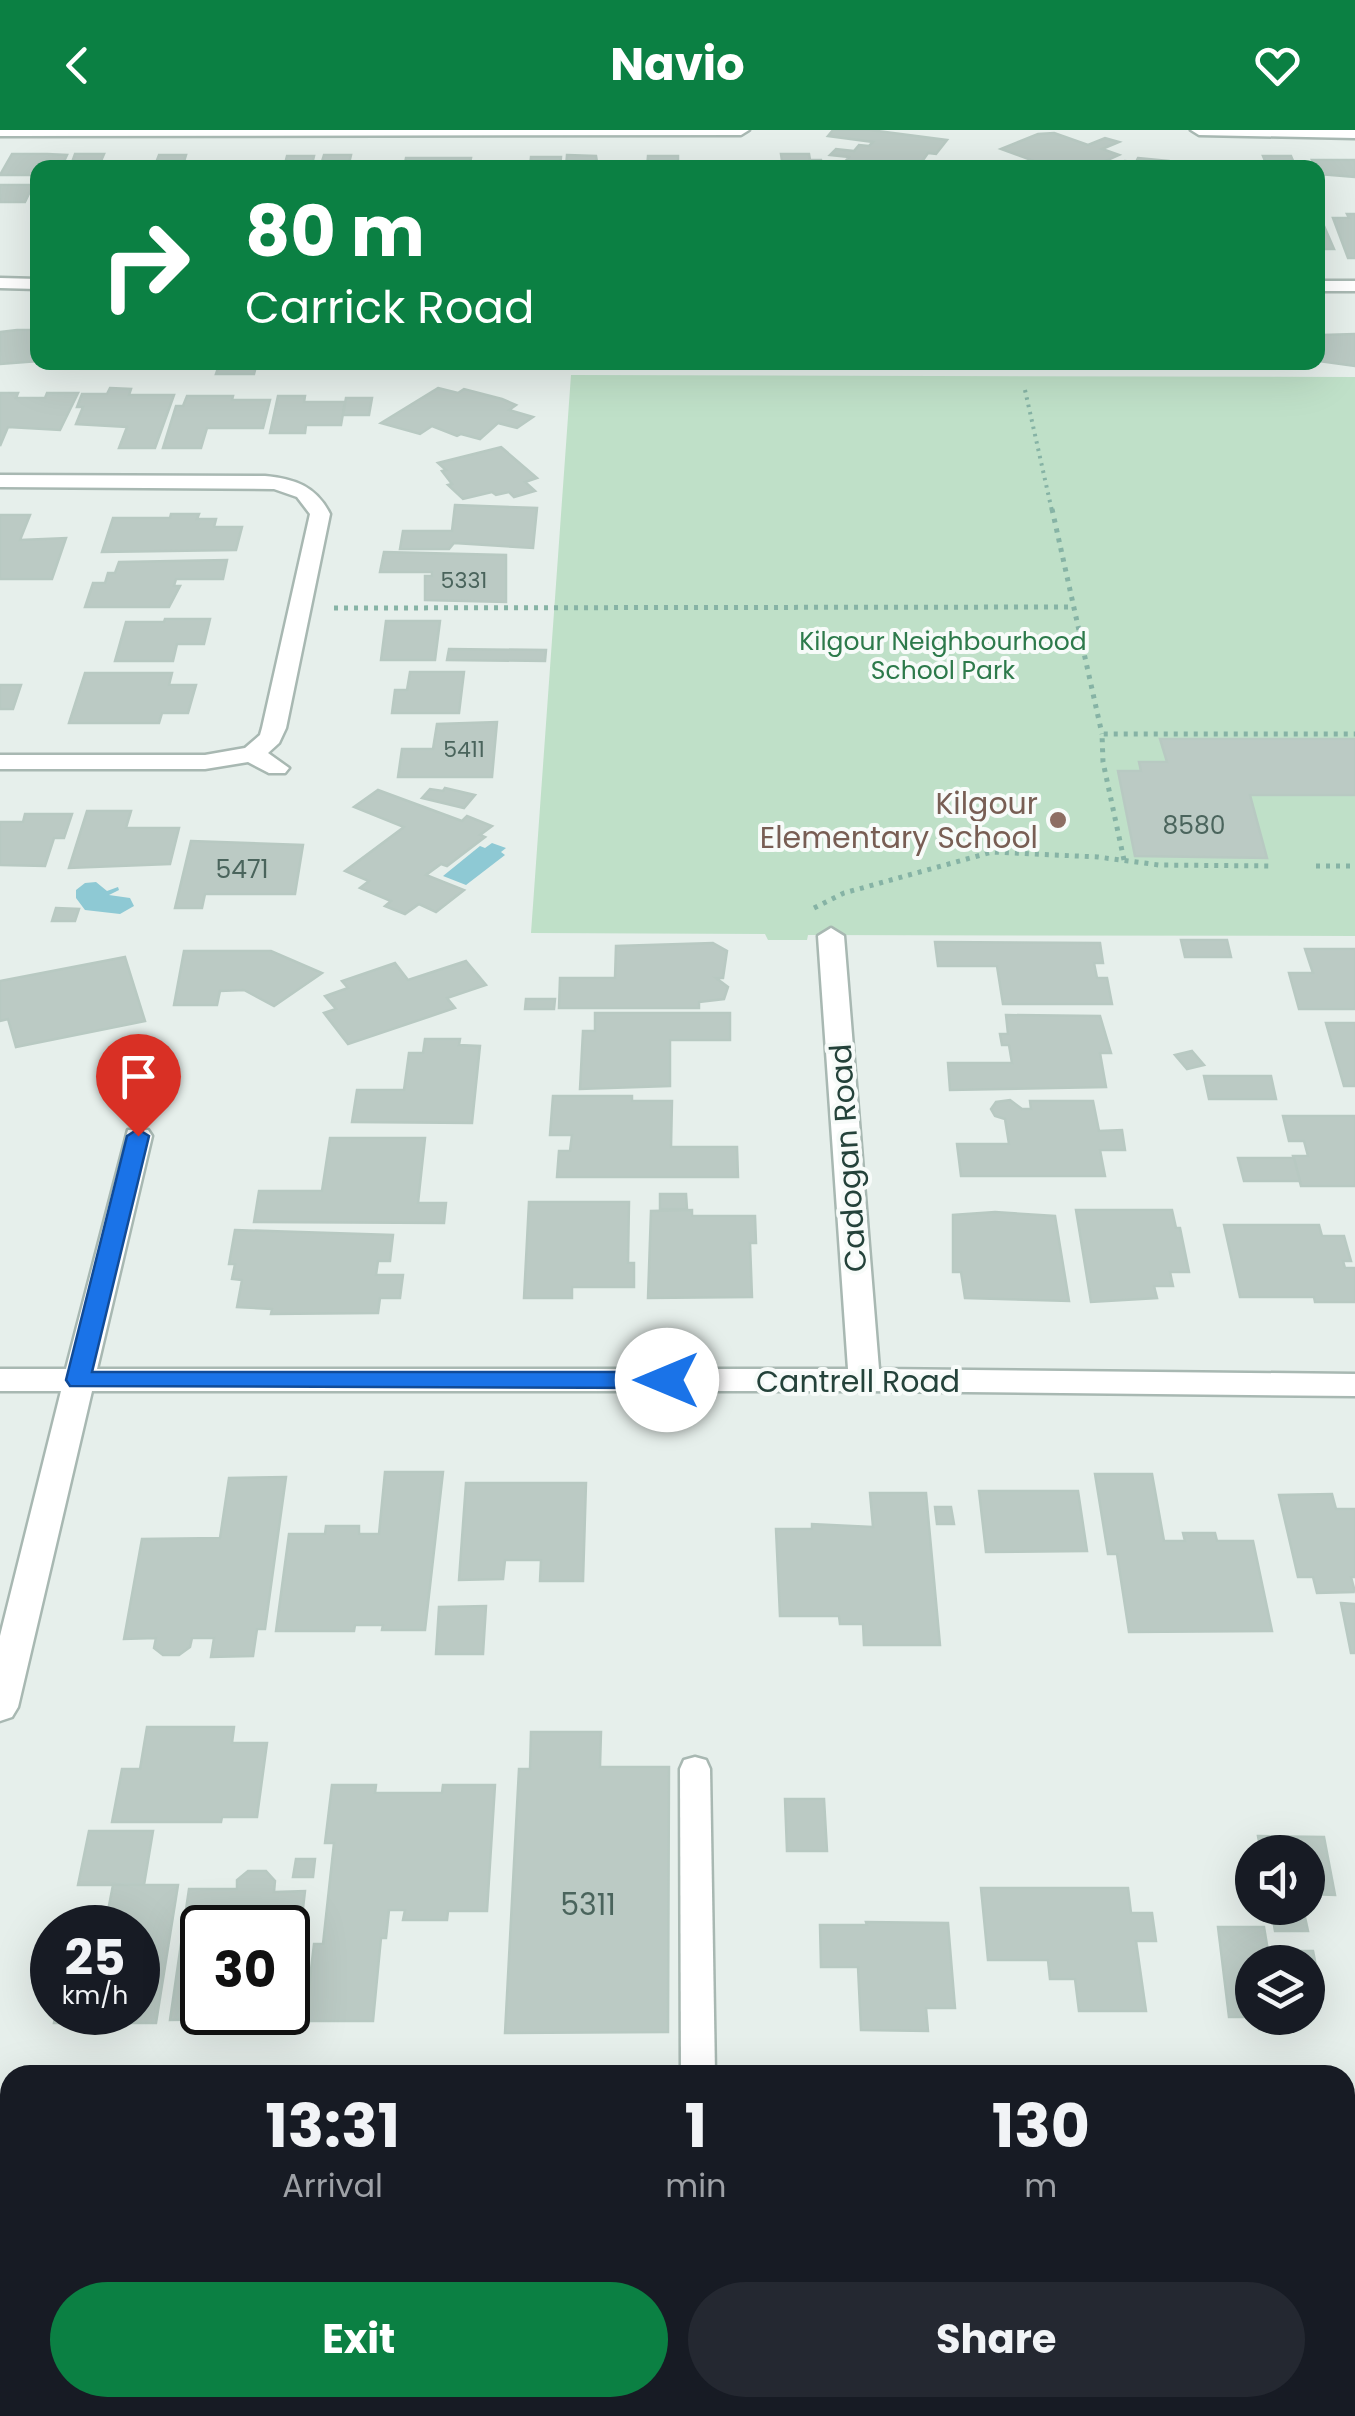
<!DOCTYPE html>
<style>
body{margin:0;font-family:Poppins,sans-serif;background:#242831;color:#f1f3f6;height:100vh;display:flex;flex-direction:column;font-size:38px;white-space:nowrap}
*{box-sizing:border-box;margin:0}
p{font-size:32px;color:#9ea1a6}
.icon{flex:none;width:55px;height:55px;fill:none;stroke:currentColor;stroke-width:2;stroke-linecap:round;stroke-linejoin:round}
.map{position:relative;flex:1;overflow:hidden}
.panel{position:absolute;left:0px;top:1935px;width:1355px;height:352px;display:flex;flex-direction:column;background:#171b24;border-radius:30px 30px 0 0;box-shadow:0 10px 40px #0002}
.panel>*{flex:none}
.banner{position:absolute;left:30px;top:30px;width:1295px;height:210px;border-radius:20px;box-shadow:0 10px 40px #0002;background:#0b8043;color:#fff;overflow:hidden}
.fabs{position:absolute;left:1235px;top:1705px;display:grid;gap:20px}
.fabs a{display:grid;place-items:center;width:90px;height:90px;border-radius:50%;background:#171b24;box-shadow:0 10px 40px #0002;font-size:50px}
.speed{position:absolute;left:30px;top:1775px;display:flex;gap:20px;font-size:50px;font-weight:700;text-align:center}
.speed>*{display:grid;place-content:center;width:130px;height:130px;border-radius:50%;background:#171b24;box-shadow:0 10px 40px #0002;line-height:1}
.speed small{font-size:25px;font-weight:400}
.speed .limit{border:5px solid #111;border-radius:15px;background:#fff;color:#111}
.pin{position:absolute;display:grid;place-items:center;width:85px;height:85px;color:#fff;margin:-102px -42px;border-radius:50% 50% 50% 0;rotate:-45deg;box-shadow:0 0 10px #0007}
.pin .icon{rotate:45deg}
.me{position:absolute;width:110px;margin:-55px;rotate:270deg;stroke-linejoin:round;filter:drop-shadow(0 0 8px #0008)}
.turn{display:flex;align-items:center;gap:35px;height:210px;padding:0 50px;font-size:45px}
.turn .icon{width:130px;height:130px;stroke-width:2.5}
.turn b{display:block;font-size:70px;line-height:85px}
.eta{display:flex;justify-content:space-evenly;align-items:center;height:170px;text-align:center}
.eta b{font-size:60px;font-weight:700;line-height:70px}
.cta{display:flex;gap:20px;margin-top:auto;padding:20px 50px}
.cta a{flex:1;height:115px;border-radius:60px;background:#0b8043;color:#fff;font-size:40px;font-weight:700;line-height:115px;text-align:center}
.cta a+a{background:#242831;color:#f1f3f6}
header{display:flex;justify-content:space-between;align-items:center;height:130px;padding:0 50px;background:#0b8043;color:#fff;font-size:45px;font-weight:700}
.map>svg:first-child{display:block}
.green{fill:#bfe0c8}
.water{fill:#8ec9d4}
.building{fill:#bbcac4;stroke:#b8c9c2;stroke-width:2.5}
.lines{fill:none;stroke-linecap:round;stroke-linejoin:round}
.service-casing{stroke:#a8b8b2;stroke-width:5}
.minor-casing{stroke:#a8b8b2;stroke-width:5}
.tertiary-casing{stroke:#a8b8b2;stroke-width:5}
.path-far1{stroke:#86b3a5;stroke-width:4;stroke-dasharray:2.5 5;stroke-linecap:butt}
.path{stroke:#86b3a5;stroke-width:5;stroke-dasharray:4 6;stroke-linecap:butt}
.service{fill:#fff;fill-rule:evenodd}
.minor{fill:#fff;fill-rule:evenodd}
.tertiary{fill:#fff;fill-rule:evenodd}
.route{fill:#1a73e8;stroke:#114b97;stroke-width:2.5}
.education-dot{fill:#8d6e63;stroke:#f7fbf9;stroke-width:4}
.labels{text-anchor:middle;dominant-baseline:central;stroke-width:8;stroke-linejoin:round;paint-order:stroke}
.far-number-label{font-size:22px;fill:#4a645c}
.far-park-label{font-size:25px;fill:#2d7a4b;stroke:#f7fbf9}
.number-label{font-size:25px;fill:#4a645c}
.education-label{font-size:30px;fill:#785e54;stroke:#f7fbf9;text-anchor:end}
.street-label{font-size:30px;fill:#24423a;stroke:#f7fbf9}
.near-number-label{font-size:30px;fill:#4a645c}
</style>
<header><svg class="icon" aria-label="back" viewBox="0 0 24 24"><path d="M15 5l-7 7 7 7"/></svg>Navio<svg class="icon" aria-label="heart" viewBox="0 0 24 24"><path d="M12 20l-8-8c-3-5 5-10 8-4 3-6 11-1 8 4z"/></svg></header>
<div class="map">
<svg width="1355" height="2286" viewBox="0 0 1355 2286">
<rect width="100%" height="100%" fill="#e6efeb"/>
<!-- green -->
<polygon class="green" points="571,245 1355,247 1355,806 808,805 807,810 768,810 765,804 531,803"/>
<!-- water -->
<g class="water">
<polygon points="492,713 506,718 501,722 505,725 466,755 443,746 480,716 485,718"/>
<polygon points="96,752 107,761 118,757 119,760 109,765 130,768 134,776 120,784 85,780 76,768 76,760 85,753"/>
</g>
<!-- building -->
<g class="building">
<polygon points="833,0 870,0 947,10 936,24 928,23 921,33 931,35 929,38 866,38 844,33 849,27 830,25 836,19 854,21 859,15 869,16 873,12 828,6"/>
<polygon points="1054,3 1088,15 1105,8 1119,12 1102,19 1119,25 1090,38 1053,38 1001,19 1038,4"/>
<polygon points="12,24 47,24 67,25 61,38 38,38 38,45 0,45"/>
<polygon points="75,24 104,24 98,38 70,38"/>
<polygon points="781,24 809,24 810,30 821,30 822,38 789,38 789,31 782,31"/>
<polygon points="159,25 186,25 182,38 154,38"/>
<polygon points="324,25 351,25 348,38 320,38"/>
<polygon points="567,25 596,26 598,38 566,38"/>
<polygon points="287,26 314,26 311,38 284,38"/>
<polygon points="648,26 678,26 678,38 647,38"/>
<polygon points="1263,26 1291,26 1296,38 1268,38"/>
<polygon points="531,27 561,27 560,38 530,38"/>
<polygon points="406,28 471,28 469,38 404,38"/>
<polygon points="1138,28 1169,31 1194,37 1122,38 1125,31 1136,32"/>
<polygon points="1312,30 1355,30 1355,47 1319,44"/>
<polygon points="0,55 33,55 25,72 0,72"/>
<polygon points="1347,84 1355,84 1355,128 1348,128 1333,88 1349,88"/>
<polygon points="1318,96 1324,96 1334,119 1318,119"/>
<polygon points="1318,195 1322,205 1355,204 1355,236 1318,231"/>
<polygon points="17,200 38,200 38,231 0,234 0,202"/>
<polygon points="220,232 257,232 254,244 216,244"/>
<polygon points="110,258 131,259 129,265 174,265 155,318 119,318 127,297 76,294 83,277 77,277 82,264 107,264"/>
<polygon points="438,258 458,263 464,259 502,269 516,275 509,280 533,287 517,298 498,293 480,309 461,304 457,306 432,296 420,304 381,293"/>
<polygon points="0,263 18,263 16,268 45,268 47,263 78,263 60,300 8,297 0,316"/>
<polygon points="187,266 233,266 232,270 270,270 263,298 207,298 201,318 163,318 176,276 183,276"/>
<polygon points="278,266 305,266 304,272 345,272 341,295 306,295 305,303 270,303"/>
<polygon points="346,268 372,268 369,285 343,285"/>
<polygon points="501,317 537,348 525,352 535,361 514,367 509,362 496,365 492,362 463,369 448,355 452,354 442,341 446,340 438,333"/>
<polygon points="455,375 537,378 533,418 454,413 449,419 400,419 403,401 452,401"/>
<polygon points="171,384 199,384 197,389 216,389 214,397 242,397 236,420 102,422 113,388 170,388"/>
<polygon points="0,385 30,385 20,410 66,408 52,449 0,449"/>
<polygon points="384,422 506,425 506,472 425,470 425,446 432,446 432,442 380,442"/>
<polygon points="227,430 223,449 176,449 174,456 180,456 169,477 85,477 93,453 105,453 108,443 115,443 119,432"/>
<polygon points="165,489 210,489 204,514 177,514 173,531 115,531 126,492 164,492"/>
<polygon points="386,491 440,491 435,530 381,530"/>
<polygon points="449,519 546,520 545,531 447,530"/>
<polygon points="410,542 464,542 459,583 392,583 395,560 407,560"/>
<polygon points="85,543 172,543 169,555 196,555 188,583 162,583 159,593 69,593"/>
<polygon points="0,555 21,555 13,579 0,579"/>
<polygon points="497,592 492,647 398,647 402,619 433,619 437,594"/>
<polygon points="1160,609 1355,609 1355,665 1250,665 1267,728 1135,726 1118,641 1141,641 1139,632 1167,632"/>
<polygon points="445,658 475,665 464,678 422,668 430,659 443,661"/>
<polygon points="378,660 462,691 467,686 492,696 480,705 485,707 447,736 441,734 426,745 464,760 436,782 419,774 405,784 385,776 391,771 360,758 369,751 345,741 404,697 354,677"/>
<polygon points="87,681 131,681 126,698 179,698 170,734 69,738"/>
<polygon points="25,684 72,684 64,708 54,708 45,736 0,735 0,692 23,692"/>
<polygon points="191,711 303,715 295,764 205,764 202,778 175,778"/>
<polygon points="56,778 79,779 75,791 52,791"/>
<polygon points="1181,810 1227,810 1231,827 1185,827"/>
<polygon points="935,812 1100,813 1103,833 1094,833 1097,848 1107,848 1112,874 1003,874 997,836 938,836"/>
<polygon points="713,813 727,821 723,848 716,848 728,857 724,869 699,872 699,878 559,878 560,848 615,848 616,816"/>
<polygon points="1305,819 1355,819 1355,879 1299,879 1289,843 1313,843"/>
<polygon points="184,821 271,821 322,843 274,876 244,860 220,861 217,875 174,875"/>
<polygon points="125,827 145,891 16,917 8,889 0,891 0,851"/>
<polygon points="466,831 486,855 447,868 455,878 348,914 324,883 336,879 325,866 348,858 342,851 395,833 408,850"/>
<polygon points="526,869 555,869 554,879 525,879"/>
<polygon points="595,883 730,883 730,910 670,910 670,956 580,959 583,901 595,901"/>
<polygon points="1006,885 1100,886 1111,923 1100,923 1106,957 950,960 948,933 1012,933 1009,915 1002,915 1000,904 1008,904"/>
<polygon points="1326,893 1355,893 1355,956 1344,956"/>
<polygon points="425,909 460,909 459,915 480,916 472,993 352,992 357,960 404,960 409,923 423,923"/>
<polygon points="1192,921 1204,935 1187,939 1175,925"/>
<polygon points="1204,946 1271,946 1276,969 1209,969"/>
<polygon points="553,966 632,966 632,971 672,971 671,1017 737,1017 738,1047 557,1047 559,1021 570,1021 572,1005 550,1005"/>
<polygon points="1010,970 1022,979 1031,979 1030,971 1093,971 1099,1001 1122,1000 1125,1020 1100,1020 1105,1046 961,1046 957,1014 1009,1014 1005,989 995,986 991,979 996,972"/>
<polygon points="1283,986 1355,986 1355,1056 1301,1056 1293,1026 1308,1026 1304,1011 1289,1011"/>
<polygon points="330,1008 425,1008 418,1073 446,1073 444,1093 254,1092 259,1061 322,1061"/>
<polygon points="1238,1028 1294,1028 1300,1051 1244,1051"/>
<polygon points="660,1064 686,1064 687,1079 660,1079"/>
<polygon points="529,1072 629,1072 628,1133 634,1133 634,1157 572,1157 572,1168 524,1168"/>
<polygon points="692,1080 692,1086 755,1086 756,1113 750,1113 752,1167 648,1168 651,1081"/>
<polygon points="1076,1080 1172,1080 1176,1098 1180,1098 1189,1142 1170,1142 1173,1156 1154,1156 1157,1168 1091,1172"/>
<polygon points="995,1082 1055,1086 1069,1171 965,1168 961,1142 953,1142 953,1085"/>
<polygon points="1224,1095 1319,1095 1322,1106 1344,1106 1351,1131 1343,1131 1345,1138 1355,1138 1355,1172 1315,1172 1314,1167 1240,1167"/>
<polygon points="235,1100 393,1105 390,1131 378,1131 376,1145 403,1145 400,1168 380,1168 378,1183 271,1184 272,1179 237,1177 242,1150 232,1149 235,1134 229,1134"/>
<polygon points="385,1342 443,1342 425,1500 382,1500 383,1495 355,1495 354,1501 276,1501 289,1404 325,1404 326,1396 359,1396 359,1404 379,1404"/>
<polygon points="1095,1344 1152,1344 1164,1411 1185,1411 1183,1403 1215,1403 1217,1411 1253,1411 1272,1501 1129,1502 1117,1424 1108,1424"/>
<polygon points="286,1347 265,1499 257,1499 253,1526 211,1527 214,1508 192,1508 190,1517 179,1525 163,1525 154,1518 156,1508 124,1509 142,1409 220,1408 229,1348"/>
<polygon points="466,1353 586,1353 583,1451 540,1451 541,1430 505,1430 503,1449 459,1450"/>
<polygon points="979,1361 1078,1361 1087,1421 986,1422"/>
<polygon points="870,1363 926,1363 940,1515 864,1515 863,1494 840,1494 839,1486 780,1486 776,1399 812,1399 812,1394 873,1397"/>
<polygon points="1332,1364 1336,1379 1355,1379 1355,1447 1351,1447 1355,1462 1317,1463 1313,1447 1298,1447 1279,1365"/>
<polygon points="935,1377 951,1377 954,1394 937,1394"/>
<polygon points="1341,1473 1355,1474 1355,1523 1351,1523"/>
<polygon points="486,1476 483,1524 436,1524 439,1477"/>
<polygon points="147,1597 234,1597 232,1613 267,1613 257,1687 222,1687 221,1692 112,1692 122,1639 140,1639"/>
<polygon points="531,1602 601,1602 600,1637 669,1637 668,1902 505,1903 519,1639 530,1639"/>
<polygon points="332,1655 376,1655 375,1663 442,1663 443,1655 495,1655 487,1781 448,1781 447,1790 403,1790 405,1780 389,1780 386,1808 381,1808 373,1891 305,1891 314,1814 323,1814 334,1713 325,1713"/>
<polygon points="785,1669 824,1669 827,1721 787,1721"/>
<polygon points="89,1701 153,1701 144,1755 78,1755"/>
<polygon points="1258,1706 1324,1707 1335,1765 1308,1764 1308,1722 1261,1722"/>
<polygon points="296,1729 315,1729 313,1747 293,1747"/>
<polygon points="248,1741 266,1741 275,1751 274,1762 305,1761 296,1838 288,1838 288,1798 202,1798 202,1882 232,1882 231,1889 170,1890 189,1759 237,1759 237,1750"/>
<polygon points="113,1755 178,1755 156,1893 54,1893 56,1882 138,1882 138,1798 73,1798 75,1786 107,1786"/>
<polygon points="981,1758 1128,1758 1131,1783 1152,1783 1156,1811 1136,1811 1146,1881 1079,1881 1075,1849 1050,1849 1048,1830 988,1830"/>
<polygon points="1271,1778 1303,1778 1308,1801 1275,1801"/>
<polygon points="866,1792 948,1793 955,1878 926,1878 928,1901 861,1900 858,1837 821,1837 820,1795 867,1795"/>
<polygon points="1218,1797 1264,1797 1268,1821 1313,1821 1319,1851 1308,1851 1308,1832 1252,1832 1252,1887 1229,1887"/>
<polygon points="1257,1888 1282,1888 1284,1899 1259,1899"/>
<polygon points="0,2259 10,2259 10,2278 35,2278 33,2286 0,2286"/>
<polygon points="74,2278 189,2278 188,2286 54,2286 55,2281 74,2281"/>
<polygon points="204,2278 334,2278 334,2286 203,2286"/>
<polygon points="348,2278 486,2278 485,2286 347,2286"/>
<polygon points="501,2278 625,2278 624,2286 500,2286"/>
<rect x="639" y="2278" width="119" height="8"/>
<polygon points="812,2278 978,2278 979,2286 812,2286"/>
</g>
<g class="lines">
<defs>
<polygon id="service" points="695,1627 706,1630 710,1639 715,1945 681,1945 680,1639 684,1630"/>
<g id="minor">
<polygon points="0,0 749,0 741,5 0,6"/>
<polygon points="1191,0 1355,0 1355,8 1199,5"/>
<polygon points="0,148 38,149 38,159 0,158"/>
<rect x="1318" y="151" width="37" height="10"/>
<path d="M 0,345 L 265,346 C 295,349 316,356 330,384 L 286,598 L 279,613 L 268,623 L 289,638 L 285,643 L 269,643 L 248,632 L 205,639 L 0,639 L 0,625 L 205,625 L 245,618 L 260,605 L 262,598 L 310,384 L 297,367 L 274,359 L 0,357 Z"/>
<polygon points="831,798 844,806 879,1239 1355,1244 1355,1266 864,1261 92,1261 18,1577 12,1587 0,1591 0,1506 61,1261 0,1261 0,1239 66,1239 128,1000 148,1000 152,1006 97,1239 848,1239 818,806"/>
</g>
<g id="tertiary">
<polygon points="0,2013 10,2014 10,2052 0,2051"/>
<rect x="1345" y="2019" width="10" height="38"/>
</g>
</defs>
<!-- service casing -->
<use href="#service" class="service-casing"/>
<!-- minor casing -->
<use href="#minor" class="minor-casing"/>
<!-- tertiary casing -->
<use href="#tertiary" class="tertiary-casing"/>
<!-- path-far1 -->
<polyline class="path-far1" points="1025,260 1052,381"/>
<!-- path -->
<g class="path">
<polyline points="1052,379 1102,604"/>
<polyline points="334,478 1073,477"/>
<polyline points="1124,730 1103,632 1102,604 1355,604"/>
<polyline points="1316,736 1355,736"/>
<polyline points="814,778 844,763 992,722 1098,727 1159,735 1273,736"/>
</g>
<!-- service -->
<use href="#service" class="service"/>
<!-- minor -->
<use href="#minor" class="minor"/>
<!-- tertiary -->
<use href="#tertiary" class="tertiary"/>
</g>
<!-- route -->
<polygon class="route" points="138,999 149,1006 92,1242 667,1242 679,1250 667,1258 70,1256 66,1250 127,1006"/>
<!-- markers -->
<circle class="education-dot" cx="1058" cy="690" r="10"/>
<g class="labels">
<!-- far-number labels -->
<g class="far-number-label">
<text x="464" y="450">5331</text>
<text x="464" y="619">5411</text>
</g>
<!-- far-park labels -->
<g class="far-park-label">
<text x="943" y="511">Kilgour Neighbourhood<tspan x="943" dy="29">School Park</tspan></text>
</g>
<!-- number labels -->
<g class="number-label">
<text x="1194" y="695">8580</text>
<text x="242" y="739">5471</text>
</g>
<!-- education labels -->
<g class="education-label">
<text x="1038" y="673">Kilgour<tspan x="1038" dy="34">Elementary School</tspan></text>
</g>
<!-- street labels -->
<g class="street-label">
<text transform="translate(848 1028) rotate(-94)">Cadogan Road</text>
<text x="858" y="1251">Cantrell Road</text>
</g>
<!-- near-number labels -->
<g class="near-number-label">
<text x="588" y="1774">5311</text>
</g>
</g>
</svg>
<div class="fabs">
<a><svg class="icon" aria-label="sound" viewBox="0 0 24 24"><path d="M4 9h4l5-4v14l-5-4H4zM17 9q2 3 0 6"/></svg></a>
<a><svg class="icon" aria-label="layers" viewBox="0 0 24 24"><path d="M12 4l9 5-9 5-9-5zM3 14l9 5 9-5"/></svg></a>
</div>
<div class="speed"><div>25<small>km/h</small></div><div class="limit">30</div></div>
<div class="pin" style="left:138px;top:1006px;background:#d93025"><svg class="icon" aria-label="arrive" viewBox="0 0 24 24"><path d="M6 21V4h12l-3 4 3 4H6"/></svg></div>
<svg class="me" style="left:667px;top:1250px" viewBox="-20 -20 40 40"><circle r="19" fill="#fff"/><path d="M0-13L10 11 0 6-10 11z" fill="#1a73e8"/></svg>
<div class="banner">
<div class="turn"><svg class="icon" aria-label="right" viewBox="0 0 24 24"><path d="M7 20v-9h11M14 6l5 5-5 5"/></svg><div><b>80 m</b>Carrick Road</div></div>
</div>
<section class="panel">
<div class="eta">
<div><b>13:31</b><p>Arrival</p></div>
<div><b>1</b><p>min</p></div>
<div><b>130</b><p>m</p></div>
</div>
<div class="cta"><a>Exit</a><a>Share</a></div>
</section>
</div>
